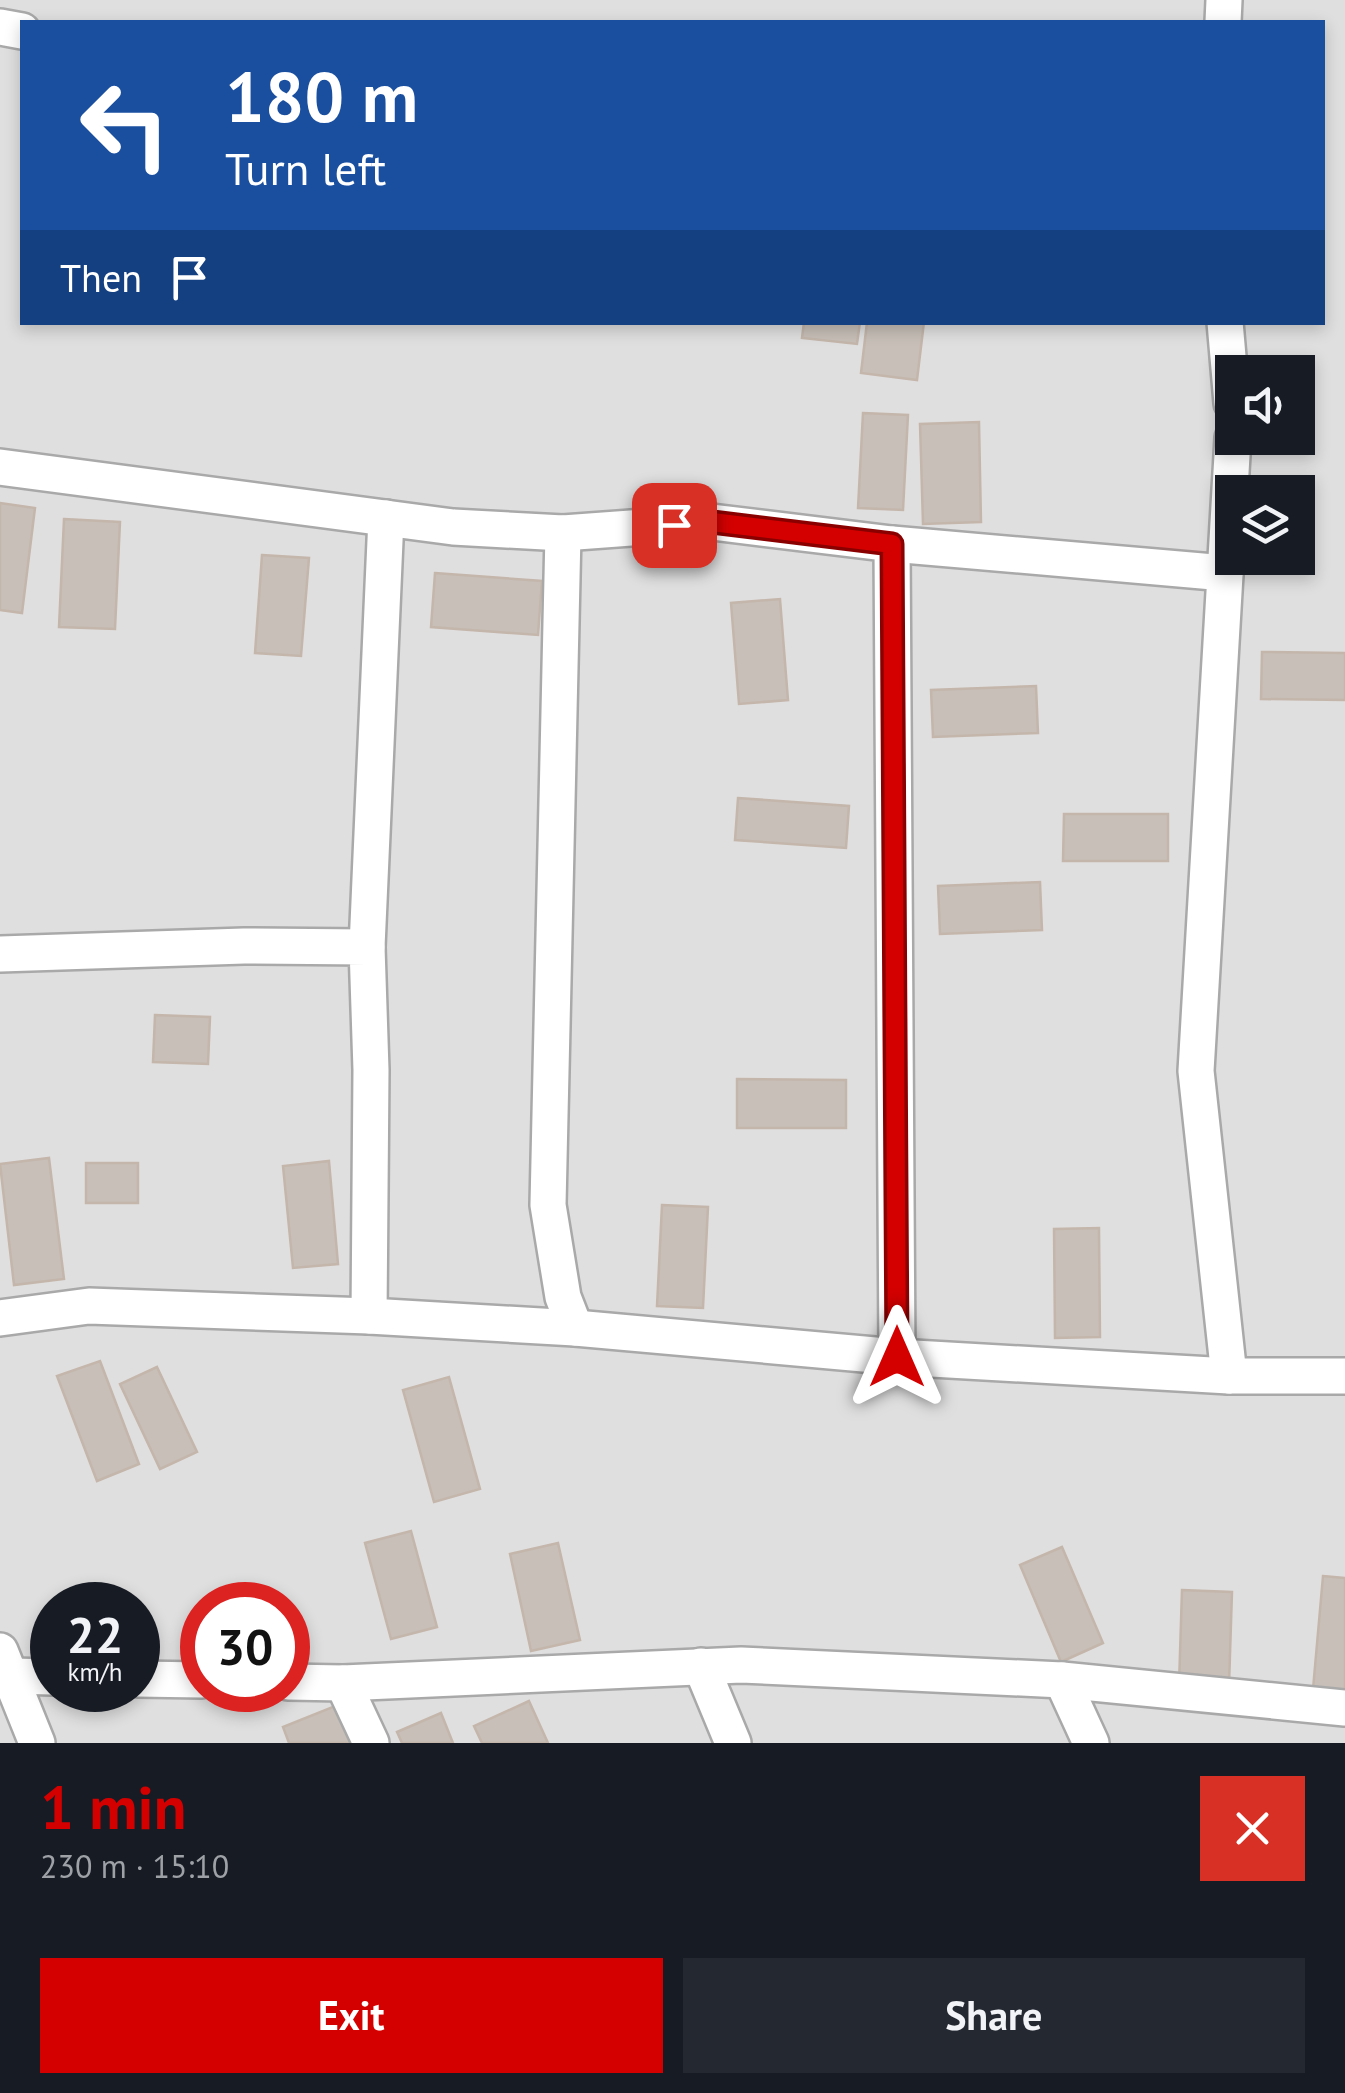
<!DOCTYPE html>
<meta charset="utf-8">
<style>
body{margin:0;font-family:"PT Sans",sans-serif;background:#242831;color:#f1f3f6;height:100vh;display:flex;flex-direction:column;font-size:38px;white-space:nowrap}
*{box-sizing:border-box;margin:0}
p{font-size:32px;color:#9ea1a6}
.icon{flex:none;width:55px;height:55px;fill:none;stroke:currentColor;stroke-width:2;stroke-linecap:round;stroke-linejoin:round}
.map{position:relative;height:1743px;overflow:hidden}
.sheet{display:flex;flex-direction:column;background:#171b24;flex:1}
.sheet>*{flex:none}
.guide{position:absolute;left:20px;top:20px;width:1305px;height:305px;border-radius:0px;box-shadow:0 5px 15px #0003;background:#1a4fa0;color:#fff;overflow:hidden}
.fabs{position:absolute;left:1215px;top:355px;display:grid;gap:20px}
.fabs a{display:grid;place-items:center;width:100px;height:100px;border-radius:0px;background:#171b24;box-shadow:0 5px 15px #0003;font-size:50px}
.speed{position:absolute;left:30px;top:1582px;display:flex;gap:20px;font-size:50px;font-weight:700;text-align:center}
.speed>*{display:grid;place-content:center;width:130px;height:130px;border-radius:50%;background:#171b24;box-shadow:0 5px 15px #0003;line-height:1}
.speed small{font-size:25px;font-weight:400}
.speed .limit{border:15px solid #d22;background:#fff;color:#111}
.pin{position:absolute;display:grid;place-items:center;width:85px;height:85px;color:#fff;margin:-42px;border-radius:20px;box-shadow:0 5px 15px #0006}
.me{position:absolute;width:110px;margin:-55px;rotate:0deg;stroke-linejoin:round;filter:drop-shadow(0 0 8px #0008)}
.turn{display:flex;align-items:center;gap:35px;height:210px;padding:0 40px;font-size:45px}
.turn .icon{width:130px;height:130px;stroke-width:2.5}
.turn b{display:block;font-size:70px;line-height:85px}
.then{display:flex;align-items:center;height:95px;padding:0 40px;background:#0003;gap:20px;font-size:38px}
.round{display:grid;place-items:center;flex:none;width:105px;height:105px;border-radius:0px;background:#242831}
.head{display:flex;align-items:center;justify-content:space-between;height:170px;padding:0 40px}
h1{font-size:60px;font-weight:700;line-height:75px;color:#d40000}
.cta{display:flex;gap:20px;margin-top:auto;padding:20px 40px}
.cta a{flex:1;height:115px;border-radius:0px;background:#d40000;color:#fff;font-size:40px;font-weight:700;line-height:115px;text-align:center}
.cta a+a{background:#242831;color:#f1f3f6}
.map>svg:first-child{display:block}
.residential{fill:#e0dfdf;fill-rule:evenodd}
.building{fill:#c7bfb8;stroke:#c4b6ab;stroke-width:2.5}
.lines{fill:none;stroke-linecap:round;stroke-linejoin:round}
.minor-casing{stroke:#a9a9a9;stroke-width:40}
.minor{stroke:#fff;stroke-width:35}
.route-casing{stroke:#8a0000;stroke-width:25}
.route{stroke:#d40000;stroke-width:18}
</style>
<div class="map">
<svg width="1345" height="1743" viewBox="0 0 1345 1743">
<rect width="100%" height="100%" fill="#f2efe9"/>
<!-- residential -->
<path class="residential" d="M 0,0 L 1345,0 L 1345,1743 L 0,1743 ZM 22,22 L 1322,22 L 1322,322 L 22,322 ZM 1232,372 L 1298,372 L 1298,438 L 1232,438 ZM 1232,492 L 1298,492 L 1298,558 L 1232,558 ZM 52,1605 L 138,1605 L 138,1690 L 52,1690 ZM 202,1605 L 288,1605 L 288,1690 L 202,1690 Z"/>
<!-- building -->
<g class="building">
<polygon points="804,322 860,322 857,344 802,338"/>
<polygon points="867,322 924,322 917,380 861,373"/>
<polygon points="863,413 908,415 903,510 858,508"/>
<polygon points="979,422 981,522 923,524 920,424"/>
<polygon points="0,503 35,508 22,613 0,610"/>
<polygon points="64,519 120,522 115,629 59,627"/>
<polygon points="262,555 309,558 301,656 255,653"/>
<polygon points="435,573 542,581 538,635 431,627"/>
<polygon points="780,599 788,700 739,704 731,603"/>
<polygon points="1262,652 1345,653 1345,700 1261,699"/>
<polygon points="1036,686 1038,733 933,737 931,690"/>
<polygon points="738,798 849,806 846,848 735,840"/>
<polygon points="1064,814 1168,814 1168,861 1063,861"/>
<polygon points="1040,882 1042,930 940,934 938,886"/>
<polygon points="155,1015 210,1017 208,1064 153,1062"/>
<polygon points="737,1079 846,1080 846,1128 737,1128"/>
<polygon points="49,1158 64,1279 14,1285 0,1164"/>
<polygon points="329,1161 338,1264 293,1268 283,1166"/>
<rect x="86" y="1163" width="52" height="40"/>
<polygon points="662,1205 708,1207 703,1308 657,1306"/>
<polygon points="1099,1228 1100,1337 1055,1338 1054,1229"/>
<polygon points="100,1361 139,1464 97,1481 57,1376"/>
<polygon points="157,1367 197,1452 160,1469 120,1384"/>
<polygon points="449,1377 480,1489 434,1502 403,1390"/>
<polygon points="411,1531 437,1627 391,1639 365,1543"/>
<polygon points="558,1543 580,1640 531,1651 510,1554"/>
<polygon points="1062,1547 1103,1643 1061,1662 1020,1565"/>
<polygon points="1323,1576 1345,1578 1345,1692 1313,1689"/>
<polygon points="1182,1590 1232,1592 1229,1686 1179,1685"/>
<polygon points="529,1701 548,1743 482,1743 474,1726"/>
<polygon points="340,1704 356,1743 289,1743 283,1727"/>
<polygon points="441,1713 453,1743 402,1743 397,1732"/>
</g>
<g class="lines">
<defs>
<g id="minor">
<polyline points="1223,22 1224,0"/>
<polyline points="0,27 22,31"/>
<polyline points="1225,322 1232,403"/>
<polyline points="0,467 453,527 563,533 712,522 892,544 897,1357"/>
<polyline points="563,533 548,1205 563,1297 575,1328"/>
<polyline points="892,544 1225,573"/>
<polyline points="367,947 386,518"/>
<polyline points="0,954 244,946 367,947 371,1070 369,1316"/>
<polyline points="0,1318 89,1306 369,1316 575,1328 897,1357 1229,1376 1345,1376"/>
<polyline points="1229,1376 1196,1071 1233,438"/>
<polyline points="0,1651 37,1743"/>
<polyline points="701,1666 733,1743"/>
<polyline points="12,1676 52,1677"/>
<polyline points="138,1679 202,1680"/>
<polyline points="1062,1680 1091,1743"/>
<polyline points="288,1682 343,1683 741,1665 1062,1680 1345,1708"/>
<polyline points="343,1683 371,1743"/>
</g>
</defs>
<!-- minor casing -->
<use href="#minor" class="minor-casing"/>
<!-- minor -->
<use href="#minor" class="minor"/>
</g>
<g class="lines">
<defs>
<polyline id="route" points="674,525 712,522 892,544 897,1357"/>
</defs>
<!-- route casing -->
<use href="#route" class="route-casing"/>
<!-- route -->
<use href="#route" class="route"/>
</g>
</svg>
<div class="fabs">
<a><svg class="icon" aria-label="sound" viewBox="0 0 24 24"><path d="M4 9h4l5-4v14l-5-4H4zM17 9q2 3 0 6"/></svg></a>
<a><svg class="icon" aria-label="layers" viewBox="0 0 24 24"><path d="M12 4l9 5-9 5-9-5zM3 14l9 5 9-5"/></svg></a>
</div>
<div class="speed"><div>22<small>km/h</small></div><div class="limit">30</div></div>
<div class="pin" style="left:674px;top:525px;background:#d93025"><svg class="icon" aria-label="arrive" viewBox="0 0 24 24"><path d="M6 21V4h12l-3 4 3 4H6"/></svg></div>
<svg class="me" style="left:897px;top:1357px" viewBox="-20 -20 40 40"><path d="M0-17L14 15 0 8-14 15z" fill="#d40000" stroke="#fff" stroke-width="4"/></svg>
<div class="guide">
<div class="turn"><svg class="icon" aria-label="left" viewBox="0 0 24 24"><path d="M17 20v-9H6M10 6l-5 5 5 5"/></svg><div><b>180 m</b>Turn left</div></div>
<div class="then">Then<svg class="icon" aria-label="arrive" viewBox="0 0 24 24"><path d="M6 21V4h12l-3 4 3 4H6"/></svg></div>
</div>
</div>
<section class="sheet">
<div class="head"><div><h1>1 min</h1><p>230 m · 15:10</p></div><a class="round" style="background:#d93025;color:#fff"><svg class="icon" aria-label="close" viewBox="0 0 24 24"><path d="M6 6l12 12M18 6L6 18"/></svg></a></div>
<div class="cta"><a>Exit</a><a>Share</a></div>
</section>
